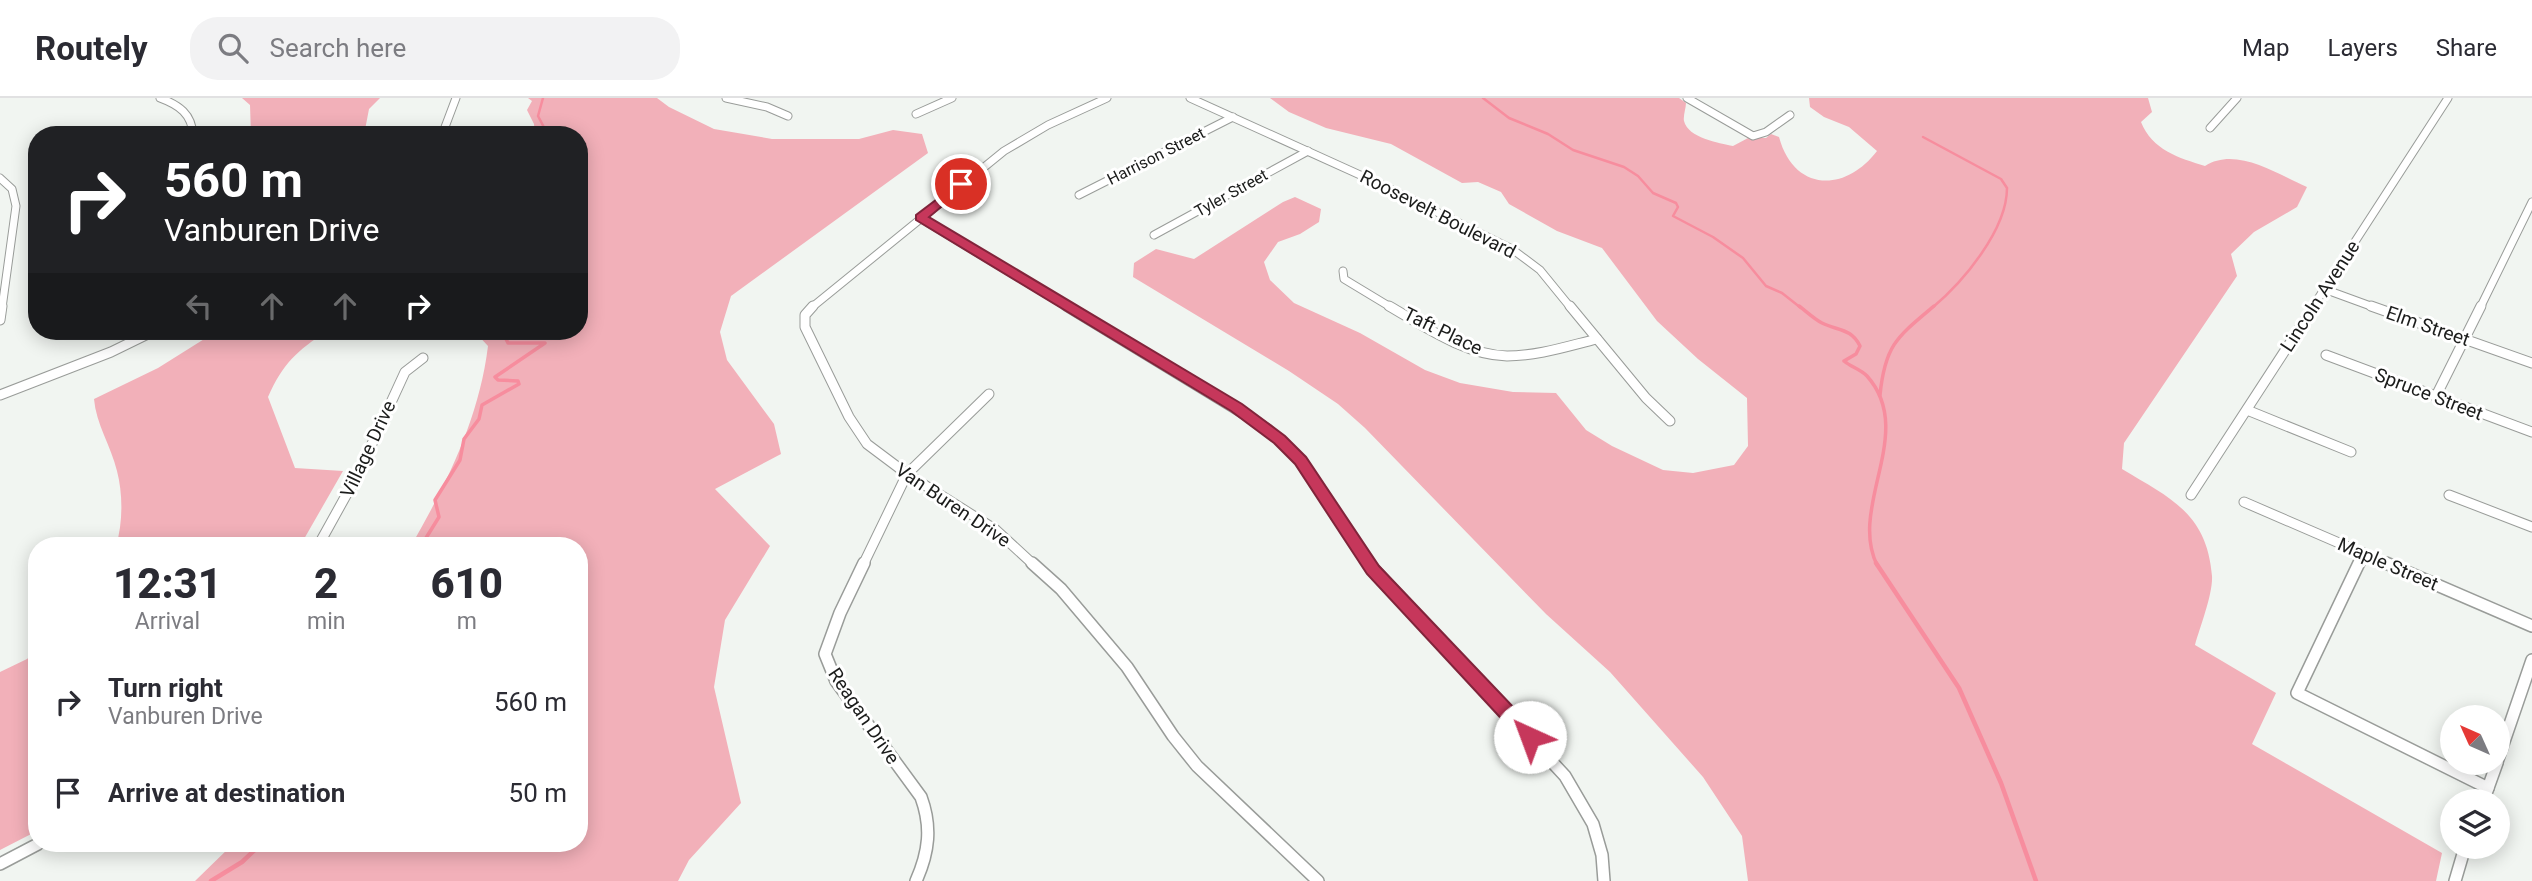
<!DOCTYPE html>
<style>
body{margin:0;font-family:Roboto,sans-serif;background:#f2f2f3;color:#2b2b33;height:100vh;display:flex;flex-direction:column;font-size:26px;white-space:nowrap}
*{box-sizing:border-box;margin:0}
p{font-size:23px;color:#7c7c81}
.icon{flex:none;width:38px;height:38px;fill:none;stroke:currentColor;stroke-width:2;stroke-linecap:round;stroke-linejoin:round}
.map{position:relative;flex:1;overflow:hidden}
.panel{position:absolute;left:28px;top:439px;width:560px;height:315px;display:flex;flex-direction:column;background:#fff;border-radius:28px;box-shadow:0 4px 18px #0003}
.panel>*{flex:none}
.hud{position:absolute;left:28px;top:28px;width:560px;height:214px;border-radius:28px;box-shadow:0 4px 18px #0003;background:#202124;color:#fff;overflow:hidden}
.needle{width:46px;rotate:315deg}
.controls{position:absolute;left:2440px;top:607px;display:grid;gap:14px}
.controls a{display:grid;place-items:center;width:70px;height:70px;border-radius:50%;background:#fff;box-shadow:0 4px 18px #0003;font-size:35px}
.pin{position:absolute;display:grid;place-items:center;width:60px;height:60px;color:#fff;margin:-30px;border:4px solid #fff;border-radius:50%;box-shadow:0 2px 7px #0007}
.me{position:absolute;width:77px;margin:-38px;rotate:317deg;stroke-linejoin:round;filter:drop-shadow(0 0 5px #0008)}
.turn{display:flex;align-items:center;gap:24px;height:147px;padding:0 21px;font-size:32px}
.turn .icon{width:91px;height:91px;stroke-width:2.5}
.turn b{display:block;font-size:49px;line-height:60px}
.lanes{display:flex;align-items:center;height:66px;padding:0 21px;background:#0003;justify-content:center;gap:35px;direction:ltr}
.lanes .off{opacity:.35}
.eta{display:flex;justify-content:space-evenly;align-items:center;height:119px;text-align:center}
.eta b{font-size:42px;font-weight:800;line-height:49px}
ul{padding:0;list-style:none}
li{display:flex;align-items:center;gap:21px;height:91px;padding:0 21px}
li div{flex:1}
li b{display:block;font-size:26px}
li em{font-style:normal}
header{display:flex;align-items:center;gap:42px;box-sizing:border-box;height:98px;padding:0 35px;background:#fff;border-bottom:2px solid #e1e1e2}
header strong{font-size:33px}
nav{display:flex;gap:38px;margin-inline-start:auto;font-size:24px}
.search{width:490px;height:63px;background:#f2f2f3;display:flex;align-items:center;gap:18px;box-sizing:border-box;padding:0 24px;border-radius:28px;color:#7c7c81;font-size:26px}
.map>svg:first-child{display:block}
.forest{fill:#f2b0b9}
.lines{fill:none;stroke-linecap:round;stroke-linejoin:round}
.stream-far2{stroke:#f78d9e;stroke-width:2.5}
.stream-far1{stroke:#f78d9e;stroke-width:3.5}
.stream{stroke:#f78d9e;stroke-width:4.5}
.street-far2-casing{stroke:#999c99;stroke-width:9}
.street-far1-casing{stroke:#999c99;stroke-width:11}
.street-casing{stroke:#999c99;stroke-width:14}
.street-far2{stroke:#fff;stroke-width:7}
.street-far1{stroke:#fff;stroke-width:9}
.street{stroke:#fff;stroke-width:11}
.route{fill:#c6375b;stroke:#81243b;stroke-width:2}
.labels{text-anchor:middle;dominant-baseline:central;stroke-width:6;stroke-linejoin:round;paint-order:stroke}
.far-street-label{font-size:16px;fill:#1b1c1b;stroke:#fff}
.street-label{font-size:19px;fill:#1b1c1b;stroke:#fff}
</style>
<header>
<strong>Routely</strong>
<div class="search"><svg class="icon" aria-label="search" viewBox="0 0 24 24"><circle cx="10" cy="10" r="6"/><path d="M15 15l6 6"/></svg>Search here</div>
<nav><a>Map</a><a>Layers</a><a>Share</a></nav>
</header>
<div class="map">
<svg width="2532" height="783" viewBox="0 0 2532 783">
<rect width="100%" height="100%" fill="#f1f5f1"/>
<!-- forest -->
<g class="forest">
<polygon points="242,0 380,0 369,11 364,37 251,37 250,7"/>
<path d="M 528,0 L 657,0 L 669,9 L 714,31 L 772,41 L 859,41 L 893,32 L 922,36 L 928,55 L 731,198 L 720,234 L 727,262 L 774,326 L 781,356 L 715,391 L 770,448 L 725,522 L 714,589 L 741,705 L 689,762 L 678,783 L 195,783 L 233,746 L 579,746 L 579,448 L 411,448 C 447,385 479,321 488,248 L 474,233 L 579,233 L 579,37 L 535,37 L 534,26 L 527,12 L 532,3 Z"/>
<path d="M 1270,0 L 1679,0 L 1686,5 C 1686,10 1683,18 1684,23 C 1688,40 1719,45 1733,48 L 1750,39 L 1766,40 L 1771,36 L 1779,39 C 1794,94 1845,95 1877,53 L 1849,29 L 1824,19 L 1810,9 L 1809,0 L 2148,0 L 2152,14 L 2141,24 C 2152,52 2179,60 2205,68 C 2236,48 2277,76 2307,89 L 2297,109 L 2254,134 L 2231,156 L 2237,178 L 2124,345 L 2122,371 C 2170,400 2207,415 2212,478 C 2213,496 2200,529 2195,547 L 2276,595 L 2252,646 L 2442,755 L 2436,783 L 1748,783 L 1742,738 L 1703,679 L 1610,574 L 1546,516 L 1365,330 L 1338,306 L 1289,273 L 1133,179 L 1134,165 L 1156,151 L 1194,161 L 1283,104 L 1295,99 L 1321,111 L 1319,124 L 1300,136 L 1278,144 L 1264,164 L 1270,182 L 1294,205 L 1360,235 L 1425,272 L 1460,285 L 1513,294 L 1556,295 L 1586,332 L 1612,348 L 1663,372 L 1693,375 L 1734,367 L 1748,348 L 1747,300 L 1698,261 L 1657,223 L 1602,150 L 1557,133 L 1509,106 L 1501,94 L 1478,84 L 1462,85 L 1391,46 L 1326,30 L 1289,14 Z"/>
<path d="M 217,233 L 327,233 C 297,253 283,265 268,299 L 295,370 L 343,373 L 300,448 L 116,448 C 123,425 123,396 117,373 C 111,348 96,326 94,301 L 158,270 Z"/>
<polygon points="37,552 37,733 0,752 0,574 27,561"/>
</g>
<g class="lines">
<!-- stream-far2 -->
<g class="stream-far2">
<polyline points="543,0 538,18 548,37"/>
<polyline points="1483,0 1509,20 1548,36 1573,52 1624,69 1638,78 1653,95 1676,105 1678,109 1673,118 1713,139 1743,160 1766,188 1782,195 1801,210"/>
<path d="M 1923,39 L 2001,81 L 2007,90 C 2007,132 1963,184 1932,210"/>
</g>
<!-- stream-far1 -->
<g class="stream-far1">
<path d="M 1799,208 C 1806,213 1814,221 1822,225 C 1838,233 1851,230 1860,248 L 1856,256 L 1844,263 C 1851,269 1860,271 1867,278 C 1917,334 1848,408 1877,467"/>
<path d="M 1880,297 C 1885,247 1897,239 1934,208"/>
<polyline points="421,448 439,419 435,402 460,362 464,341 479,321 482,307 519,286 518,283 498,282 495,279 545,245 508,245 502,233"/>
</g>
<!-- stream -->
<g class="stream">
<polyline points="1876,465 1959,590 2001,685 2036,783"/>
<polyline points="211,783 242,764 261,746"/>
</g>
<defs>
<g id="street-far2">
<path d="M 160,0 C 179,7 192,16 193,37"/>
<polyline points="726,0 767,9 788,18"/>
<polyline points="1190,0 1380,86 1512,151 1540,172 1571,210"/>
<polyline points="1687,0 1753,38 1766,34 1790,17"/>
<polyline points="916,16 952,0"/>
<polyline points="2210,30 2237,0"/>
<polyline points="442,37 456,0"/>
<polyline points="0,80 12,91 16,108 2,210"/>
<polyline points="1079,97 1233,19"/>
<polyline points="920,120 1069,210"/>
<polyline points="1154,137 1308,53"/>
<polyline points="1343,173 1344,181 1392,210"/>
<polyline points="2324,191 2376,210"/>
<polyline points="811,210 1004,53 1048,27 1107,0"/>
<polyline points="2312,210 2448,0"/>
<polyline points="2480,210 2532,104"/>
</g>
<g id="street-far1">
<polyline points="813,208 805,217 805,229 849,319 867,346 907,376 996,432 1034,467"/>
<polyline points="1066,208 1268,331 1300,363 1369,467"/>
<path d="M 1389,208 C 1424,228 1465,257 1507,258 C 1538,258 1568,248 1597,241"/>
<polyline points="1570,208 1646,300 1670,323"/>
<polyline points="2371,208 2532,265"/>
<polyline points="0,222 2,208"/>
<polyline points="2326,257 2532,334"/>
<polyline points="0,297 111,254 154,233"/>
<polyline points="2436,298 2481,208"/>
<polyline points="2247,312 2351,354"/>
<polyline points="2191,397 2314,208"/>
<polyline points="2449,397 2532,429"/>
<polyline points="2244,404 2390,467"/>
<polyline points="318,448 359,374 405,274 423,260"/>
<polyline points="863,467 907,376 989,296"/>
<polyline points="2358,467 2364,455"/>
</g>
<g id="street">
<path d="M 864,465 L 840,515 L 825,556 L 836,583 L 921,699 C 932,729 929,754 916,783"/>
<polyline points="1032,465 1061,491 1127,569 1173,638 1197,668 1318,783"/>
<polyline points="1368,465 1565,678 1593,726 1602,757 1604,783"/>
<polyline points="2359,465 2297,595 2488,690"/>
<polyline points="2386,465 2532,528"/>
<polyline points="2497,664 2532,562"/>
<polyline points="2483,704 2497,665"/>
<polyline points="0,766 38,746"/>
<polyline points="2455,783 2465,749"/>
</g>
</defs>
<!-- street-far2 casing -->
<use href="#street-far2" class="street-far2-casing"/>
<!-- street-far1 casing -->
<use href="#street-far1" class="street-far1-casing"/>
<!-- street casing -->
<use href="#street" class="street-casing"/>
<!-- street-far2 -->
<use href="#street-far2" class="street-far2"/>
<!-- street-far1 -->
<use href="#street-far1" class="street-far1"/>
<!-- street -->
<use href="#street" class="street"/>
</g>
<!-- route -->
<polygon class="route" points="961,83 967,86 965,89 929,119 1242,306 1285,338 1306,359 1379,468 1536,633 1539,639 1536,644 1530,646 1523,644 1367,476 1295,366 1274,345 1231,313 916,122 916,117"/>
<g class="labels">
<!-- far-street labels -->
<g class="far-street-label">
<text transform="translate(1156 58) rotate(-27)">Harrison Street</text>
<text transform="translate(1231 95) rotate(-29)">Tyler Street</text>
</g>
<!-- street labels -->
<g class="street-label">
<text transform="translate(1438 116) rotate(27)">Roosevelt Boulevard</text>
<text transform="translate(2320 198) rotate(-57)">Lincoln Avenue</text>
<text transform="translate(2428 228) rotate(19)">Elm Street</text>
<text transform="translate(1443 233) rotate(26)">Taft Place</text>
<text transform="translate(2429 296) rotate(21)">Spruce Street</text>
<text transform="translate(368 351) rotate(-65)">Village Drive</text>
<text transform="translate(953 407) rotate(34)">Van Buren Drive</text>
<text transform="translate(2388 466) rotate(23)">Maple Street</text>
<text transform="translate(864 618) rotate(56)">Reagan Drive</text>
</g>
</g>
</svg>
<div class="controls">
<a><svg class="needle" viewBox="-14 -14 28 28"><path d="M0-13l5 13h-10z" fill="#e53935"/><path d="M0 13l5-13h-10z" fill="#7c7c81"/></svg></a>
<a><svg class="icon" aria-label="layers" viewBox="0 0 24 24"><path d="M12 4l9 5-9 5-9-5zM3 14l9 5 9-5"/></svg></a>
</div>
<div class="pin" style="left:961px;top:86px;background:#d93025"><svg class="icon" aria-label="arrive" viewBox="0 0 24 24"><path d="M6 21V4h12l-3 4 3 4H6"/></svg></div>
<svg class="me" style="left:1530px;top:639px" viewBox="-20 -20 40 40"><circle r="19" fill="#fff"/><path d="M0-13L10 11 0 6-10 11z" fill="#c6375b"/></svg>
<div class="hud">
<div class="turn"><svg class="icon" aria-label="right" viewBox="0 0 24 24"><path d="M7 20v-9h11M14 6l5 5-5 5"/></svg><div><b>560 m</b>Vanburen Drive</div></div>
<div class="lanes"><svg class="icon off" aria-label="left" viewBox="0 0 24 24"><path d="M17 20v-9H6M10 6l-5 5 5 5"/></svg><svg class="icon off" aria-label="ahead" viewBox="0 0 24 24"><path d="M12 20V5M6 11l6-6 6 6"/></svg><svg class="icon off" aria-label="ahead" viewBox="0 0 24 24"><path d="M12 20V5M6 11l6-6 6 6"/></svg><svg class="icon" aria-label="right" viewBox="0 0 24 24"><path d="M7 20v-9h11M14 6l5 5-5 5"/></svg></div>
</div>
<section class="panel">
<div class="eta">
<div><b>12:31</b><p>Arrival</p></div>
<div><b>2</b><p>min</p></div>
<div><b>610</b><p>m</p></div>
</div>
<ul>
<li><svg class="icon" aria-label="right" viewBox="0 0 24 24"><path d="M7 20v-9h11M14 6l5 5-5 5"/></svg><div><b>Turn right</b><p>Vanburen Drive</p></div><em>560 m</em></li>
<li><svg class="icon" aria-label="arrive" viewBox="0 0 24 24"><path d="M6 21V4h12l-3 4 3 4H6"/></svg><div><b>Arrive at destination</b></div><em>50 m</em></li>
</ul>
</section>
</div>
